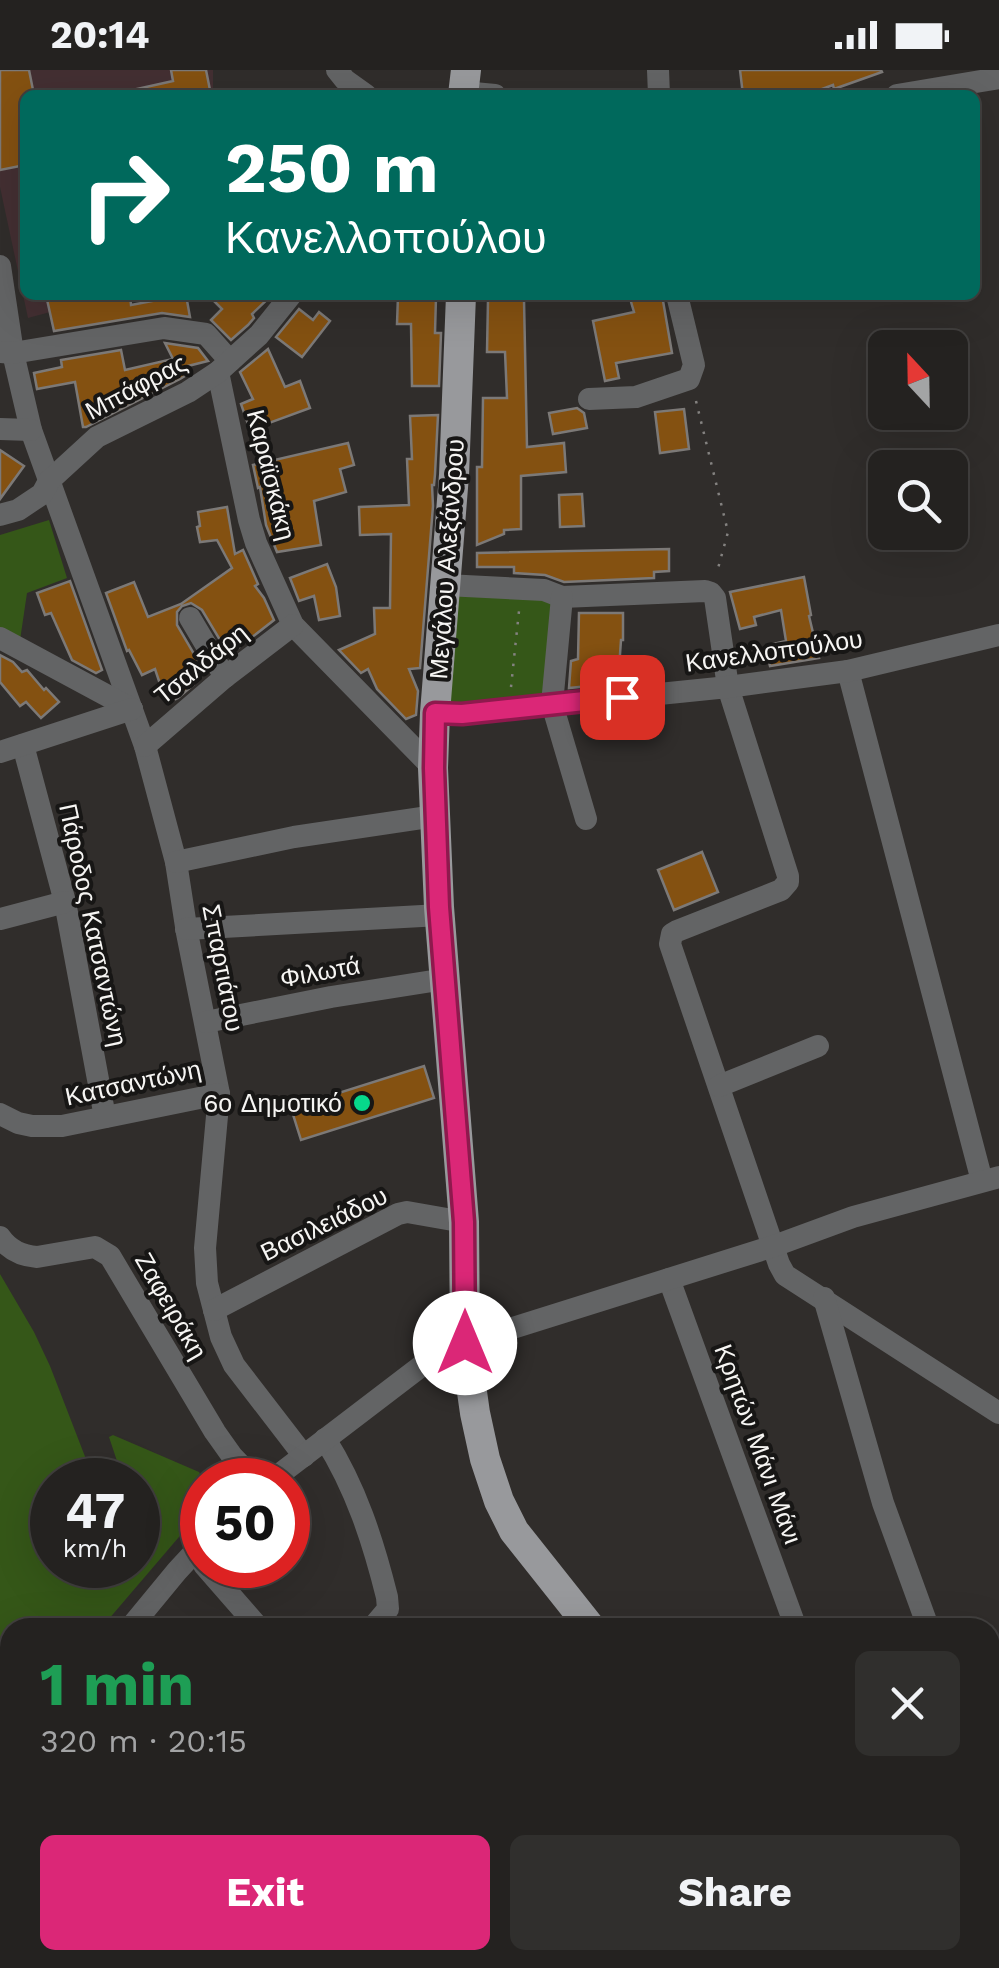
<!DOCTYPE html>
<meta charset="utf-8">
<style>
body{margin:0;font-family:"Work Sans",sans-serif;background:#302f2d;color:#f1f3f6;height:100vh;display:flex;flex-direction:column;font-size:38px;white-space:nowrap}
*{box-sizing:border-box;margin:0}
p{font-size:32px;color:#a3a4a5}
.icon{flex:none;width:55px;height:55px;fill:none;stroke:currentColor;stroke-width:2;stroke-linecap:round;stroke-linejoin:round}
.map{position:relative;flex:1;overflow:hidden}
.sheet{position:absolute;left:0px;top:1548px;width:1000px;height:352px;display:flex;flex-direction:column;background:#242220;border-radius:30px 30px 0 0;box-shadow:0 10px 40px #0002,0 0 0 2px #413f3e}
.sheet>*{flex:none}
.banner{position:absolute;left:20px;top:20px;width:960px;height:210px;border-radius:15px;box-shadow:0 10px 40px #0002,0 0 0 2px #413f3e;background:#00695c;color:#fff;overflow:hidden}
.needle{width:65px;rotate:338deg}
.tools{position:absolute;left:868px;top:260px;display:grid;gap:20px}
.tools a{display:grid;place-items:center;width:100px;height:100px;border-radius:15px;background:#242220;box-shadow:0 10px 40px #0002,0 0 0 2px #413f3e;font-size:50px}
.speed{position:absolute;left:30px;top:1388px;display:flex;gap:20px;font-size:50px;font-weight:700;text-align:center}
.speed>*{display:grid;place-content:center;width:130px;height:130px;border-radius:50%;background:#242220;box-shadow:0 10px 40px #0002,0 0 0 2px #413f3e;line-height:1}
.speed small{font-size:25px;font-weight:400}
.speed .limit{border:15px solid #d22;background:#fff;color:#111}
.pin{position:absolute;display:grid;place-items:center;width:85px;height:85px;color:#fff;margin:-42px;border-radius:20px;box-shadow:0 5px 15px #0006}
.me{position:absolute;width:110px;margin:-55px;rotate:0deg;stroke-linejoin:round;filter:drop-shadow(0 0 8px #0008)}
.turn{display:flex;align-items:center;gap:35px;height:210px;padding:0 40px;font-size:45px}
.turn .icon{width:130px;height:130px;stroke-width:2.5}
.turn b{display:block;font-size:70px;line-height:85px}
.round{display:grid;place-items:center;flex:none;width:105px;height:105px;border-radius:15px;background:#302f2d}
.headline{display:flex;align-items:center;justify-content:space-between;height:170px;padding:0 40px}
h1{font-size:60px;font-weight:700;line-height:75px;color:#1e9e55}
.action{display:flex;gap:20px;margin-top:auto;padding:20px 40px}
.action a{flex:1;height:115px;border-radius:15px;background:#db2777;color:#fff;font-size:40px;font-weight:700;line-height:115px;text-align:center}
.action a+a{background:#302f2d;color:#f1f3f6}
.status{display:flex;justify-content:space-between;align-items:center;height:70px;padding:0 50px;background:#242220;direction:ltr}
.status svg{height:28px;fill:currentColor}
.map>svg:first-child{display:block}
.education{fill:#432f32}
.green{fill:#355718;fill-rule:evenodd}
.building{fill:#845111;stroke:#7c7977;stroke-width:2.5}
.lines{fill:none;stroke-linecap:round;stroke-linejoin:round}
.path{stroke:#848280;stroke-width:2.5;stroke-dasharray:2.5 8;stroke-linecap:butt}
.minor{stroke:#636465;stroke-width:22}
.major{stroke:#98999c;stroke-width:30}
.route-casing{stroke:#8e194d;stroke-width:25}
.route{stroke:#db2777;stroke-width:18}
.poi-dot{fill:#07d98b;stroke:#171615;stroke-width:4}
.labels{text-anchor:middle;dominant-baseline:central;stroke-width:8;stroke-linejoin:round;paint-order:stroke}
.street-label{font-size:25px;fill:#f6f5f3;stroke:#171615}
.poi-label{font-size:25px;fill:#f6f5f3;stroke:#171615;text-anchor:end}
</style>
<div class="status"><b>20:14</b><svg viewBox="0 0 49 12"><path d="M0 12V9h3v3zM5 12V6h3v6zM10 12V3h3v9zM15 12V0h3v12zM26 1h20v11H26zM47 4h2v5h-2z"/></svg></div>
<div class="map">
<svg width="999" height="1898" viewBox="0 0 999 1898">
<rect width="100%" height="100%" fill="#302d2b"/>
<!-- education -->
<polygon class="education" points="0,0 213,0 213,25 25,25 25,225 113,225 28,248 0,117"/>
<!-- green -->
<g class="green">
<polygon points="49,450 67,508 27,523 19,577 0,565 0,465"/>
<polygon points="446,515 552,523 552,634 450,645"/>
<path d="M 0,1204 L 34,1262 L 50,1296 L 91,1402 L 118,1394 L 109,1367 L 113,1365 L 199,1402 L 203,1410 L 202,1440 L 102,1557 L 10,1558 L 10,1613 L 0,1619 ZM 52,1410 L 138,1410 L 138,1495 L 52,1495 Z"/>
</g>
<!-- building -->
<g class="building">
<polygon points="0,0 29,0 34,25 25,25 25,95 0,100"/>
<polygon points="171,0 206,0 211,25 138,25 137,19 173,11"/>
<polygon points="740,0 881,0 882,2 834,19 833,15 806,25 743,25"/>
<polygon points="46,225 130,225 131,235 163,229 163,225 186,225 190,247 162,243 54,261"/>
<polygon points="208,225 272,225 252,244 254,248 248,255 231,270 211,250 222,239"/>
<polygon points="629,225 662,225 672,283 616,293 619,308 605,311 593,251 634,242"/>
<polygon points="398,226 436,227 435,263 441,263 439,316 412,316 411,254 397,254"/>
<polygon points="488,230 524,230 527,377 564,373 566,402 521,406 521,459 504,460 504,464 477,475 477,397 482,397 483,328 507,328 505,282 487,282"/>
<polygon points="299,239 313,250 319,242 330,251 302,287 276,267"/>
<polygon points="165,273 198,278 208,291 188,296 190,303 180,309 86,357 83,357 75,312 37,319 34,303 62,297 61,290 121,280 125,300 173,289"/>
<polygon points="268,279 285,317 300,311 310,338 250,360 241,334 253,329 240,302"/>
<polygon points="577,338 584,343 587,358 553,364 549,343"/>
<polygon points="684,339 689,379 660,383 655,342"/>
<polygon points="438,345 435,404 434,415 432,415 433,436 420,598 409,599 418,621 416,645 406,649 377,619 368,599 361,603 339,580 375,564 374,538 390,538 391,464 360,465 359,437 409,435 407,389 412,389 410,346"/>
<polygon points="348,373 354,395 340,399 346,422 314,431 321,475 277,482 266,455 260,417 258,418 253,395"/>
<polygon points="0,380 24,396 0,429"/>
<polygon points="582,424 584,456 560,457 559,425"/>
<polygon points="227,437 235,484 243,480 258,514 255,516 264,528 274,550 229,585 202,540 191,533 182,536 177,542 177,555 204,601 190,606 193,615 178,628 176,629 174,623 164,626 155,599 142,605 129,580 127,581 106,523 134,512 148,547 181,534 232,498 217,470 200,472 197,457 200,456 198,442"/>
<polygon points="669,479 669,501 654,502 654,508 564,512 545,505 514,503 514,497 477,497 477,483"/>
<polygon points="327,494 336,517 340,546 319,550 314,526 299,531 290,508"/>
<polygon points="804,507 811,545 809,546 819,588 770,596 765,576 786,571 781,540 754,547 756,555 740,559 730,522"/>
<polygon points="70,511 102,600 96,603 72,590 51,543 45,545 37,523"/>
<polygon points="579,543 623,543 623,570 621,570 618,613 569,618 571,591 578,589"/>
<polygon points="0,585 13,592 22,602 27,600 44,620 46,618 59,632 41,648 26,632 20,636 0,612"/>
<polygon points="702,782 718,822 674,840 658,800"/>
<polygon points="424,996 434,1028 301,1070 291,1038"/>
</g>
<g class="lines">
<!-- path -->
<g class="path">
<polyline points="696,331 728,462 717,502"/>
<polyline points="511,617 519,541"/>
<polyline points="536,1896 579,1890"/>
<polyline points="290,1898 296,1890"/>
</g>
<!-- minor -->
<g class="minor">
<polyline points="337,0 345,10 366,25"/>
<polyline points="658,0 659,25"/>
<polyline points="462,25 463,22 495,25"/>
<polyline points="897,25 999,8"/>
<polyline points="0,196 13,283 31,360 145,676 176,792 187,863 219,1024 205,1178 207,1213 221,1267 234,1295 304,1386"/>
<polyline points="0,282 13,283 164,258 206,264 230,291"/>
<polyline points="218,302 249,450 256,473 293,555 433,698"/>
<polyline points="589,329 636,327 689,309 694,295 677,225"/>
<polyline points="0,359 31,360"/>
<polyline points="0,445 18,440 42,424 49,411 97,367 188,322 218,302 259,265 291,225"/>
<polyline points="446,515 544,520 562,527 705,521 711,523 715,528 728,617 788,806 788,812 781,820 677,861 672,864 670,874 779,1194 785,1205 999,1343"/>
<polyline points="562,527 552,634 586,749"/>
<polyline points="190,548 225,607"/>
<polyline points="0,568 132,639"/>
<polyline points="848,601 982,1111"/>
<polyline points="435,643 462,644 728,617 848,601 999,565"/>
<polyline points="23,675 65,832 105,1047"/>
<polyline points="145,676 225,607 293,555"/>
<polyline points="0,682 132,639"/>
<polyline points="176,792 294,767 435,746"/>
<polyline points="0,849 65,832"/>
<polyline points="186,859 440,845"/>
<polyline points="206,952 331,927 445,909"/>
<polyline points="719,1016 818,976"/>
<polyline points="0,1044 18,1053 32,1056 62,1056 219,1024"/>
<path d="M 0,1167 C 9,1180 22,1186 37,1187 L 95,1177 L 110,1186 L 215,1362 L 232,1386 L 255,1410"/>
<polyline points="669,1209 796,1558"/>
<polyline points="824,1228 883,1433 927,1554"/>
<polyline points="214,1240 398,1144 407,1142 464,1152"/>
<path d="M 325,1369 C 356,1418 373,1471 387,1527 L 388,1539 L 372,1558"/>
<polyline points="272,1410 420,1297 465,1273 774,1176 853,1147 999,1107"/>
<polyline points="204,1495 259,1558"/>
<polyline points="130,1558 177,1501 202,1474"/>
<polyline points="0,1640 10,1635"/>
<polyline points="0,1710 10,1724"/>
<polyline points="990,1785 999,1782"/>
<polyline points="73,1890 76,1898"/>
<polyline points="820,1890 821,1898"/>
</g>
<!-- major -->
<g class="major">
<polyline points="463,25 466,0"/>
<polyline points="461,225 454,405 435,643 433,698 439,837 464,1152 465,1273 475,1343 485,1389 499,1431 514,1461 591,1558"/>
<polyline points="656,1890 657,1898"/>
</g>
</g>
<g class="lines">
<defs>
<polyline id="route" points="465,1273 464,1152 439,837 434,698 435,643 462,644 622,627"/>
</defs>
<!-- route casing -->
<use href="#route" class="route-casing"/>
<!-- route -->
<use href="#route" class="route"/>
</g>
<!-- markers -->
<circle class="poi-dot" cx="362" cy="1033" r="10"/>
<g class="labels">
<!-- street labels -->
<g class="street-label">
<text transform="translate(136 317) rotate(-28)">Μπάφρας</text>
<text transform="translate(271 405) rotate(76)">Καραϊσκάκη</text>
<text transform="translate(447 489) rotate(-86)">Μεγάλου Αλεξάνδρου</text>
<text transform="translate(774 581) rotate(-8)">Κανελλοπούλου</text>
<text transform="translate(201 594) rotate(-39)">Τσαλδάρη</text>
<text transform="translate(93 855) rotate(78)">Πάροδος Κατσαντώνη</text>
<text transform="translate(223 898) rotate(79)">Σπαρτιάτου</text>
<text transform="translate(320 902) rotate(-10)">Φιλωτά</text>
<text transform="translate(133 1013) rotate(-12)">Κατσαντώνη</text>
<text transform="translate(324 1154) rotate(-26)">Βασιλειάδου</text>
<text transform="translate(171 1236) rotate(60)">Ζαφειράκη</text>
<text transform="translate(758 1374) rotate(70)">Κρητών Μάνι Μάνι</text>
</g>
<!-- poi labels -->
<g class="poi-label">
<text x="342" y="1033">6ο Δημοτικό</text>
</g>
</g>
</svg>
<div class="tools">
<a><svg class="needle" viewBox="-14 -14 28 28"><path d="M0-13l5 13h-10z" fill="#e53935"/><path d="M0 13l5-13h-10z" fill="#a3a4a5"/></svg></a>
<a><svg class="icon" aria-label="search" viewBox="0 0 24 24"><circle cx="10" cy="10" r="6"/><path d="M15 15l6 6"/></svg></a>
</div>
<div class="speed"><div>47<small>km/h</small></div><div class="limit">50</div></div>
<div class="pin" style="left:622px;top:627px;background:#d93025"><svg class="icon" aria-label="arrive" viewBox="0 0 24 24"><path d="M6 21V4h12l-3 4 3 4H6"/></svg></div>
<svg class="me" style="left:465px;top:1273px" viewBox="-20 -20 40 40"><circle r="19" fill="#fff"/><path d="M0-13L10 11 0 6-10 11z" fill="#db2777"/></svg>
<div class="banner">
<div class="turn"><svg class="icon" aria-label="right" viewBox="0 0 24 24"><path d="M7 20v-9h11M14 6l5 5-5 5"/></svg><div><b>250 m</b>Κανελλοπούλου</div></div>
</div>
<section class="sheet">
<div class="headline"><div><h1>1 min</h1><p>320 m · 20:15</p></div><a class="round"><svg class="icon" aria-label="close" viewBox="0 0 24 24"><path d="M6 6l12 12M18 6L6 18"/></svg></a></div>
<div class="action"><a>Exit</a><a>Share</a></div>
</section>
</div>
